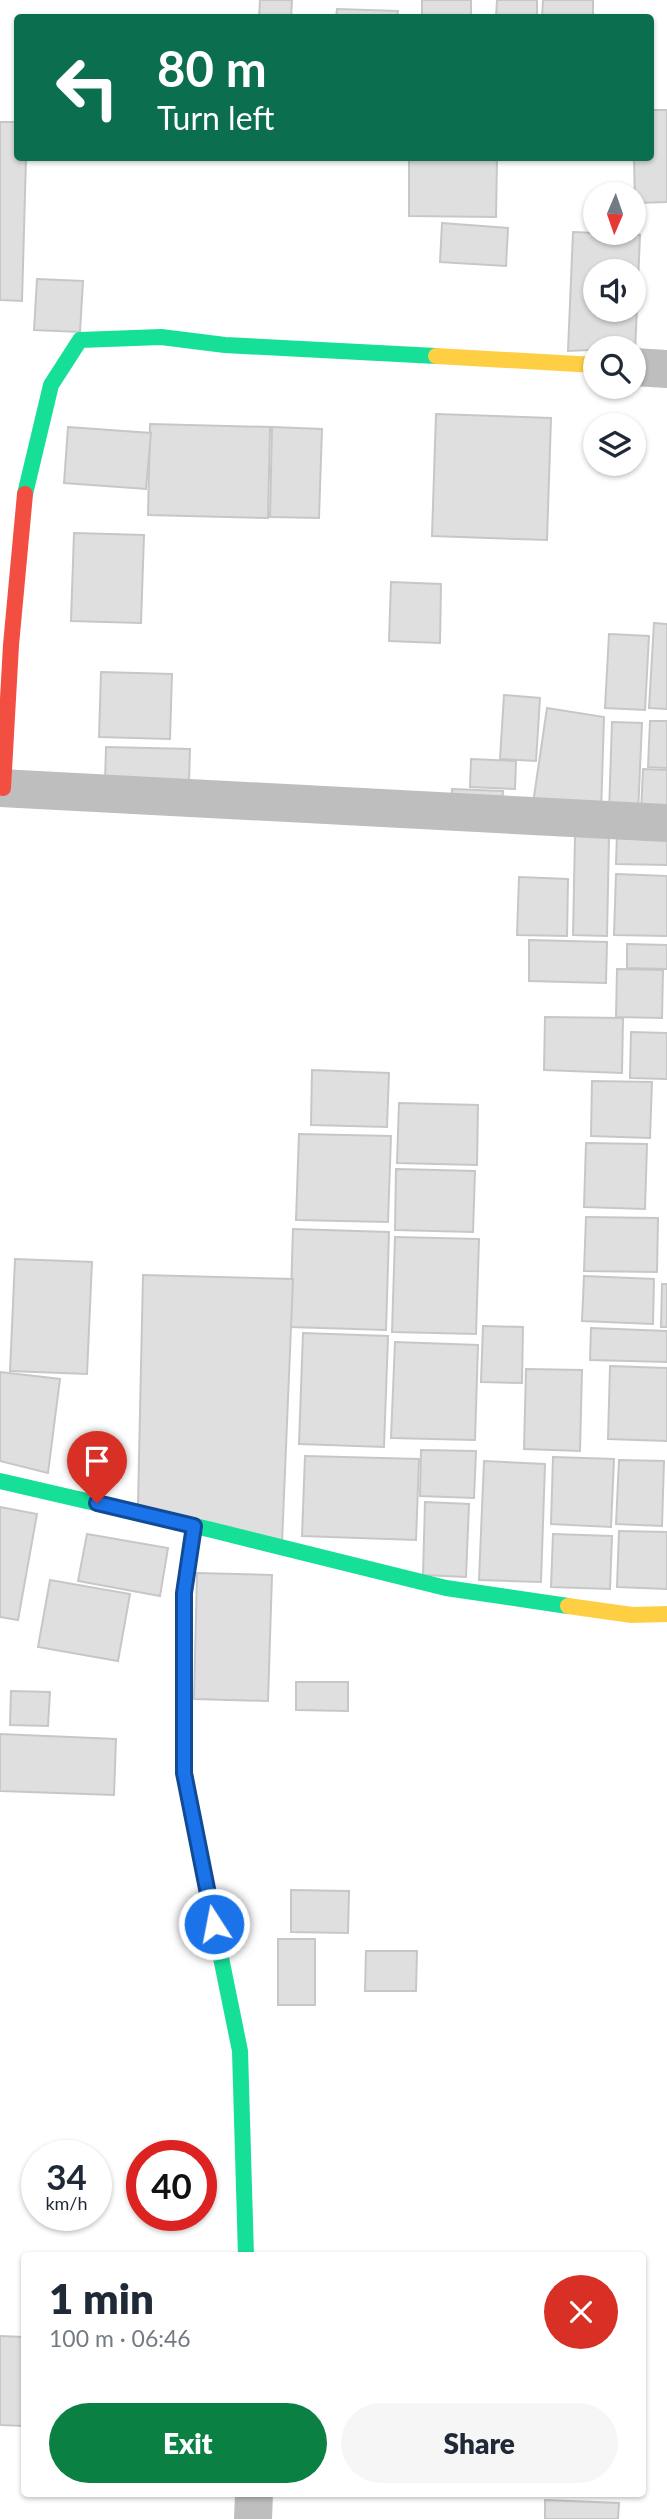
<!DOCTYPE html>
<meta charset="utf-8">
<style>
body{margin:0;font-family:Lato,sans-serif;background:#f6f6f7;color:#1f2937;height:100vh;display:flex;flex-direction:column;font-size:26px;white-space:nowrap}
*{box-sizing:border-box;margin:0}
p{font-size:23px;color:#747a83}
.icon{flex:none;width:38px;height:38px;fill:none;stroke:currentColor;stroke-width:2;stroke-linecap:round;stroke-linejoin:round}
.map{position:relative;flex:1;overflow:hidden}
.drawer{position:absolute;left:21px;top:2252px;width:625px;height:245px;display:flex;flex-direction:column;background:#fff;border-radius:7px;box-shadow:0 2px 5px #0004}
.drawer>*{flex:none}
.banner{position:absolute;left:14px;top:14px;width:640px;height:147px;border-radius:7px;box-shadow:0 2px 5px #0004;background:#0b6e4f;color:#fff;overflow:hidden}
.needle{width:46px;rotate:182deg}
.tools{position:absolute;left:583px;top:182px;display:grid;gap:14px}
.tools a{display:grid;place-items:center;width:63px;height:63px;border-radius:50%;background:#fff;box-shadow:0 2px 5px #0004;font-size:35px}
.speed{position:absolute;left:21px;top:2140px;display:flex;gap:14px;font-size:35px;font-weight:700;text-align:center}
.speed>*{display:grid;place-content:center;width:91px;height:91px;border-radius:50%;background:#fff;box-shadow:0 2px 5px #0004;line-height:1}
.speed small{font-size:18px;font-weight:400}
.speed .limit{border:10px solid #d22;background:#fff;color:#111}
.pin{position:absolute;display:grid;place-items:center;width:60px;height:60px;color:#fff;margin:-72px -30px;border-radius:50% 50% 50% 0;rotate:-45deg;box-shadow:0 0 7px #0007}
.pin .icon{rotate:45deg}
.me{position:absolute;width:77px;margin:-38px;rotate:349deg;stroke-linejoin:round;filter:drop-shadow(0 0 5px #0008)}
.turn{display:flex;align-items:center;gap:24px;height:147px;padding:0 28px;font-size:32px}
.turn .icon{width:91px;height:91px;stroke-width:2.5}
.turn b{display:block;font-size:49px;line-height:60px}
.round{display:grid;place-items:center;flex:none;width:74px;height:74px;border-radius:37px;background:#f6f6f7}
.summary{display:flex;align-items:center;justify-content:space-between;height:119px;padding:0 28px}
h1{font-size:42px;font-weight:800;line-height:52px}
.cta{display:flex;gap:14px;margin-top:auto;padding:14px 28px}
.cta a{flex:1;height:80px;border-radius:42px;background:#0b8043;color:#fff;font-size:28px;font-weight:800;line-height:80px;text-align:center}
.cta a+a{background:#f6f6f7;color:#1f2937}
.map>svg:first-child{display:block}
.building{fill:#dfdfdf;stroke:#c7c7c7;stroke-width:2;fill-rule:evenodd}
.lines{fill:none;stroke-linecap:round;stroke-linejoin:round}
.street{stroke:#bebebe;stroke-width:38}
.fast{stroke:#16e098;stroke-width:16}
.slow{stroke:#ffcf43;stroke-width:16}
.jam{stroke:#f24e42;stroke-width:16}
.route-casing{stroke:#114b97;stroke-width:18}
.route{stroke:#1a73e8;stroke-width:12}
</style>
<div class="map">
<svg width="667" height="2519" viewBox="0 0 667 2519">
<rect width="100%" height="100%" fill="#fff"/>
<!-- building -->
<g class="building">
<polygon points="260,0 292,0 291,18 259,18"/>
<rect x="422" y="0" width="49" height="18"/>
<polygon points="497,0 537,0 537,18 496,18"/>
<polygon points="543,0 593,0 593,18 542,18"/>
<polygon points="337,9 398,11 397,18 336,18"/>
<polygon points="651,110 667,110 667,202 635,203 634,158 651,158"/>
<polygon points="0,122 18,122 18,158 26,158 22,301 0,300"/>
<polygon points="409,158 497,158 496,217 409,216"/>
<polygon points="550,158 613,158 613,159 550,160"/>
<polygon points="442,223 508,228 506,266 440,262"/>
<path d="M 573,232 L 640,235 L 635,353 L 634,348 L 568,351 ZM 595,271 L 634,271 L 634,310 L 595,310 Z"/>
<polygon points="37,279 83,281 80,332 34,330"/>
<polygon points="436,414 551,418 547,540 432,536"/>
<polygon points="150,424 270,427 268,518 148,515"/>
<polygon points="68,427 151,433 146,489 64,483"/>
<polygon points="272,427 322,429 319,518 270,517"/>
<polygon points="74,533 144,535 141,623 71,621"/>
<polygon points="391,582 441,584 440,643 389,641"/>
<polygon points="654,623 667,624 667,709 649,708"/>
<polygon points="609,634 649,636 645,710 605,708"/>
<polygon points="101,672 172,674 170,739 99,737"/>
<polygon points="504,695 540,698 536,761 500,759"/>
<polygon points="547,708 604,717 601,813 532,810"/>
<polygon points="650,721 667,721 667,768 648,767"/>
<polygon points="612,722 642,723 638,814 609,813"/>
<polygon points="106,747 190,749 189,784 105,781"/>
<polygon points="471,759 516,761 515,789 470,787"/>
<polygon points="643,769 667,770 667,814 641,813"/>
<polygon points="452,789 503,791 502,811 451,809"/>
<polygon points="617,833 667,834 667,865 616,864"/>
<polygon points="575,835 609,836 607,936 573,935"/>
<polygon points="616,874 667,876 667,936 614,935"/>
<polygon points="519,877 568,879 567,936 517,935"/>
<polygon points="529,940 607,942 606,983 529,981"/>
<polygon points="627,944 667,945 667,969 627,968"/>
<polygon points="617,969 663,970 662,1018 616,1017"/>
<polygon points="545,1017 623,1018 622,1073 544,1070"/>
<polygon points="631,1032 667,1033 667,1079 630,1078"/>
<polygon points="312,1070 389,1073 387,1127 311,1125"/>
<polygon points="592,1081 652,1082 650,1138 591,1136"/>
<polygon points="399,1103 478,1105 477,1165 397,1163"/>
<polygon points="299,1134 391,1136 388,1222 296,1220"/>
<polygon points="586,1143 647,1144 645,1209 584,1207"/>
<polygon points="396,1169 475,1171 473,1232 395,1230"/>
<polygon points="586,1217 658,1218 657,1272 584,1271"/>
<polygon points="293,1229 389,1232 386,1330 290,1327"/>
<polygon points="395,1237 479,1239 476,1334 392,1332"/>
<polygon points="15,1259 92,1262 87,1374 10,1371"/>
<polygon points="143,1275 293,1279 282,1543 138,1505"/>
<polygon points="584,1276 654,1279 653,1324 582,1321"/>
<polygon points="662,1284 667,1284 667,1327 661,1327"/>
<polygon points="483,1326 523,1327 522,1383 481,1382"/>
<polygon points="591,1328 667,1331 667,1362 590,1360"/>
<polygon points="303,1333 388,1336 384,1447 299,1444"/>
<polygon points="395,1342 478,1345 475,1440 391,1438"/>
<polygon points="610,1366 667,1368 667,1441 608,1439"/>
<polygon points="526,1369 582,1370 580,1451 524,1449"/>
<polygon points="0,1372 60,1379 48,1473 0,1461"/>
<polygon points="421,1450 476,1451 474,1498 420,1496"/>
<polygon points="305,1456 419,1459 416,1540 302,1536"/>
<polygon points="553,1457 614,1459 611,1527 551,1524"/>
<polygon points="619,1460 664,1461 662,1526 616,1524"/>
<polygon points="484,1461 545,1464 541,1582 479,1580"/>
<polygon points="425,1502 469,1504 466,1577 423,1575"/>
<polygon points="0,1507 37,1514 18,1620 0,1617"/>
<polygon points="619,1531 667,1532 667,1589 617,1587"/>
<polygon points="87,1534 168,1548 160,1596 78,1581"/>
<polygon points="553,1534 612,1536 610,1589 551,1587"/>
<polygon points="197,1573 272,1575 268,1701 194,1699"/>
<polygon points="50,1580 130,1594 118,1661 38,1647"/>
<polygon points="296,1682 348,1682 348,1711 296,1710"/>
<polygon points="11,1691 50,1692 48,1726 10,1725"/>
<polygon points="0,1734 116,1739 114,1795 0,1791"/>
<polygon points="291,1890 349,1891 348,1933 291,1932"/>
<rect x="278" y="1939" width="37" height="66"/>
<polygon points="366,1951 417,1951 416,1991 365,1991"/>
<polygon points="0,2336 24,2337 24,2426 0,2425"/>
<polygon points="545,2500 619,2503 618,2519 545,2519"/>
</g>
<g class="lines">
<!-- street -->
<g class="street">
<polyline points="634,367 667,369"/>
<polyline points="0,788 667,823"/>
<polyline points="253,2519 254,2494"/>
</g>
<!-- fast -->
<g class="fast">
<polyline points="25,494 51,385 80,340 161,337 225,345 436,356"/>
<polyline points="0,1481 212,1530 446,1588 568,1606"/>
<polyline points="205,1879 240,2051 246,2256"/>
</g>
<!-- slow -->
<g class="slow">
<polyline points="436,356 595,365"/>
<polyline points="194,1526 184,1593 184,1773 205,1879"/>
<polyline points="568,1606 632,1615 667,1614"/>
</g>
<!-- jam -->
<polyline class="jam" points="3,788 11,645 25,494"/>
</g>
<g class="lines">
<defs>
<polyline id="route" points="97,1503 194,1526 184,1593 184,1773 214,1924"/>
</defs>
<!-- route casing -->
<use href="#route" class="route-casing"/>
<!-- route -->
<use href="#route" class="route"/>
</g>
</svg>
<div class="tools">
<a><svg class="needle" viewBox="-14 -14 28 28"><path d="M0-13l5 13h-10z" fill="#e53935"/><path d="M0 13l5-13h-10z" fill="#747a83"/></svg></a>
<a><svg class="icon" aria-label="sound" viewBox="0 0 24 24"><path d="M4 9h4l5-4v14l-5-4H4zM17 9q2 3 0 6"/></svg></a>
<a><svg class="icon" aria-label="search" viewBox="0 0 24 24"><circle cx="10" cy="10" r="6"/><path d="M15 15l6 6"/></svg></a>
<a><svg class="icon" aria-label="layers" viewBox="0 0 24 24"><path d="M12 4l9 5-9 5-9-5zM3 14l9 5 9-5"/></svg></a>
</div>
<div class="speed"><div>34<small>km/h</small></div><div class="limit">40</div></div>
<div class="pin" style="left:97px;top:1503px;background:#d93025"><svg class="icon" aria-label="arrive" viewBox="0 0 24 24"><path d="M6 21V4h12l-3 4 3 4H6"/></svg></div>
<svg class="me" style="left:214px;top:1924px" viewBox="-20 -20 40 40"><circle r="17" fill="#1a73e8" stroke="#fff" stroke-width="3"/><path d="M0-11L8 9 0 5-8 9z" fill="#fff"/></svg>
<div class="banner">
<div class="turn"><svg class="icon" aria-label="left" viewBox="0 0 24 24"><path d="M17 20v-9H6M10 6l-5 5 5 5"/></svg><div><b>80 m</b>Turn left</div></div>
</div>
<section class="drawer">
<div class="summary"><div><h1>1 min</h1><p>100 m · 06:46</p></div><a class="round" style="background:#d93025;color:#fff"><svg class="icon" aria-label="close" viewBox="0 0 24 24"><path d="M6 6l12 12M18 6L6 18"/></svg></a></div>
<div class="cta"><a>Exit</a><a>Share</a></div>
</section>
</div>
